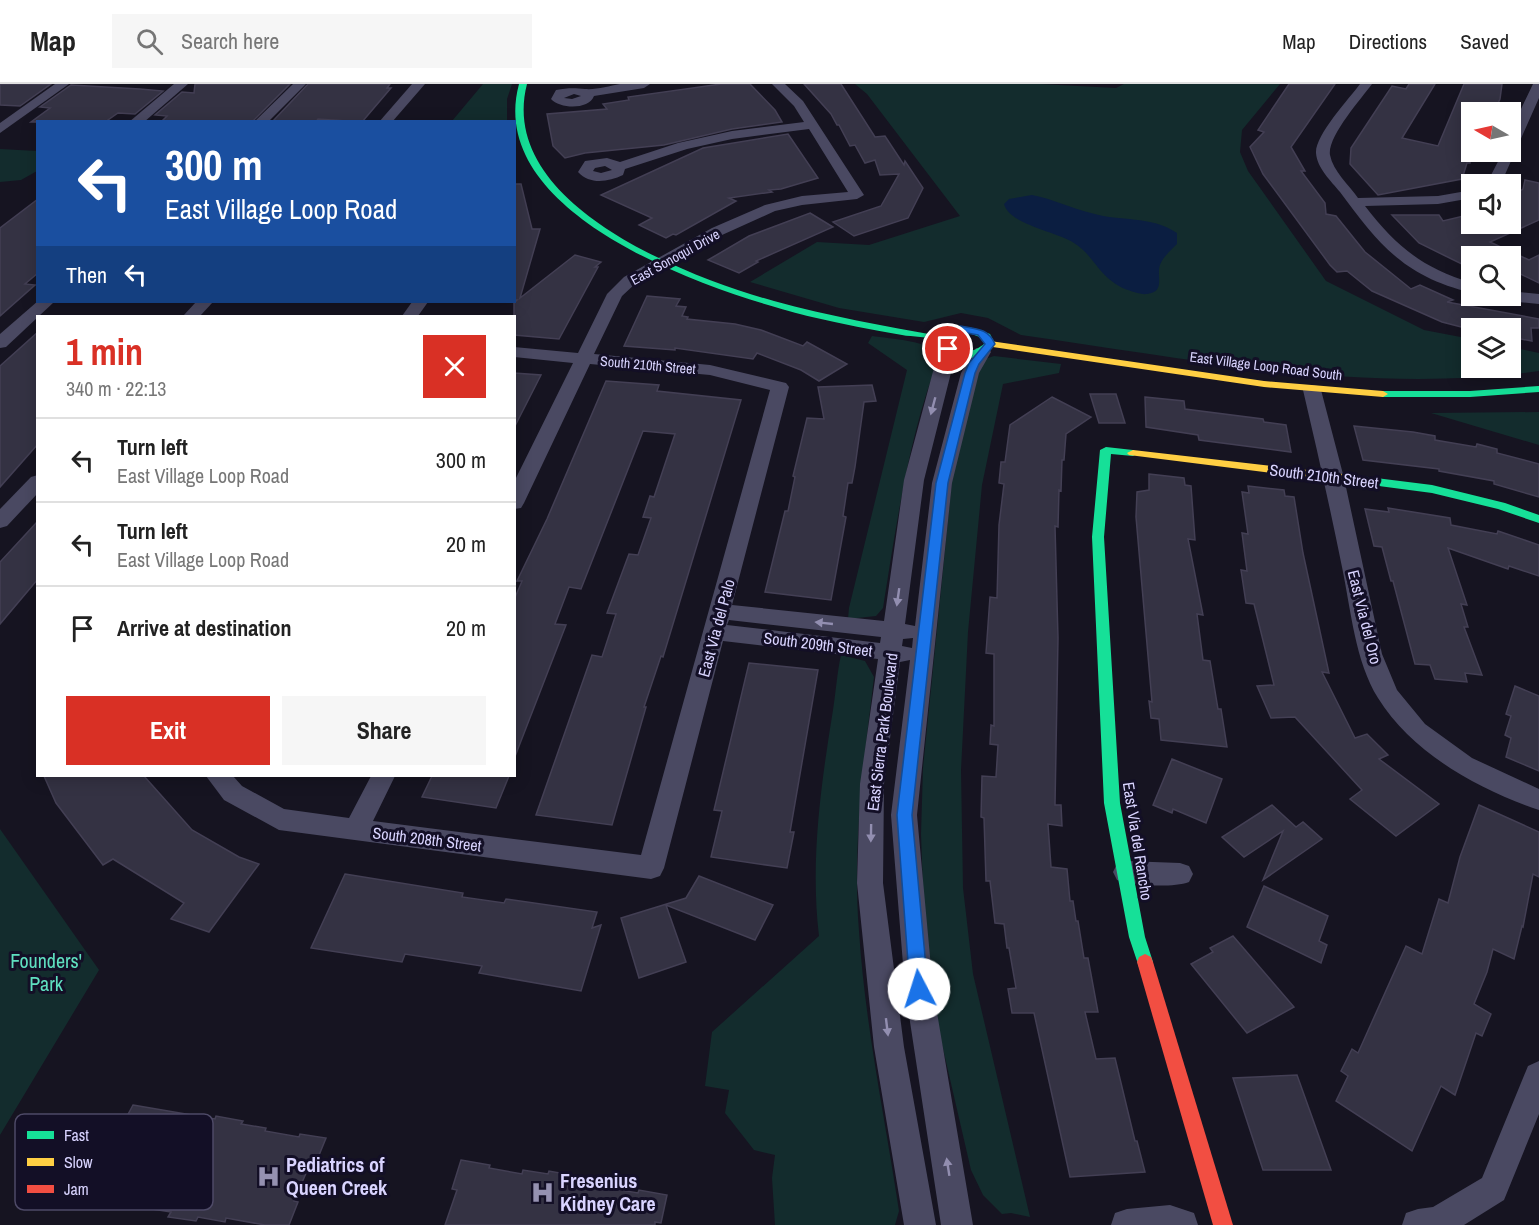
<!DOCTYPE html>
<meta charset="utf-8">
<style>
body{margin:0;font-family:"Archivo Narrow",sans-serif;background:#f6f6f6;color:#222;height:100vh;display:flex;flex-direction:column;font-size:22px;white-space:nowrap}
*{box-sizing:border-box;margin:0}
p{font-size:20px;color:#767676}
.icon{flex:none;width:33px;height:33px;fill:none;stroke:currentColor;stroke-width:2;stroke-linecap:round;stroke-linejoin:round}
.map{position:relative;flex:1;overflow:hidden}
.sheet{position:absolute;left:36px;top:231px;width:480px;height:462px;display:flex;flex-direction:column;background:#fff;border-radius:0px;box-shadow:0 3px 15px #0003}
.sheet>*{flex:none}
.top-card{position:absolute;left:36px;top:36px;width:480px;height:183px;border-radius:0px;box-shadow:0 3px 15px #0003;background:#1a4fa0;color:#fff;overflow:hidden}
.needle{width:39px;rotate:279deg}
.controls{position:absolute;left:1461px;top:18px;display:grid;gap:12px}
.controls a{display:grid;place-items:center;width:60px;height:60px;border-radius:0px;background:#fff;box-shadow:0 3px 15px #0003;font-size:30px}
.pin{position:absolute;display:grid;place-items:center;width:51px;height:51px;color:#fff;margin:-26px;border:3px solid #fff;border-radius:50%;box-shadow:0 2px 6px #0007}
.me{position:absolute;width:66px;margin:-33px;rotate:355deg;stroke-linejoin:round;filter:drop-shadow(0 0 4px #0008)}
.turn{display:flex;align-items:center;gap:21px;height:126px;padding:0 30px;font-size:27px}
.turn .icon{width:78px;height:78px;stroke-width:2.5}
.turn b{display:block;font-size:42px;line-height:51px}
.then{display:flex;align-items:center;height:57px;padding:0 30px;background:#0003;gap:12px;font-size:22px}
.round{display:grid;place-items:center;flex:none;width:63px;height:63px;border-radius:0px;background:#f6f6f6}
.head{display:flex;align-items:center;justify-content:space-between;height:102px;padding:0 30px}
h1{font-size:36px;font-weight:700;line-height:45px;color:#d93025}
.button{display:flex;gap:12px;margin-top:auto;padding:12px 30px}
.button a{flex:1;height:69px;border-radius:0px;background:#d93025;color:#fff;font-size:24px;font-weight:700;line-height:69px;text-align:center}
.button a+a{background:#f6f6f6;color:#222}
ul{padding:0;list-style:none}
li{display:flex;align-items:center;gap:18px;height:84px;padding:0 30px;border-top:2px solid #e0e0e0}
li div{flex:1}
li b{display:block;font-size:22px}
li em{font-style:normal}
header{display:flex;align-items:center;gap:36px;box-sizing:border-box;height:84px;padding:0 30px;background:#fff;border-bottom:2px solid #e0e0e0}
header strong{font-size:28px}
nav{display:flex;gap:33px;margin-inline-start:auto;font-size:21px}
.search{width:420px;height:54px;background:#f6f6f6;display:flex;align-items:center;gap:15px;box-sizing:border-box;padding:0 21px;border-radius:0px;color:#767676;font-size:22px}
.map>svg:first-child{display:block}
.green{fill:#132c2d}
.water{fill:#0b1e41}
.building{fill:#343243;stroke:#433f54;stroke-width:1.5}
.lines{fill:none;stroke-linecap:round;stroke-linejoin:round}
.street{fill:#4a4962;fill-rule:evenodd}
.fast{fill:#16e098;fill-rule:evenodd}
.slow{fill:#ffcf43;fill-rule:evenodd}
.jam{fill:#f24e42;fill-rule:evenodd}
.oneway{fill:#928eb0}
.route{fill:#1a73e8;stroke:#114b97;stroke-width:1.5}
.labels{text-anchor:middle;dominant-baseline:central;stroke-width:6;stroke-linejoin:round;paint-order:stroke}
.far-street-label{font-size:14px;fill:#d9d4ff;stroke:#130f26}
.street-label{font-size:16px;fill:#d9d4ff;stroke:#130f26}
.near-park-label{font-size:20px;fill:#5fe0c0;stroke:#130f26}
.near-poi-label{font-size:20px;font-weight:bold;fill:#d9d4ff;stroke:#130f26;text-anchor:start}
.key{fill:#130f26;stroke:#4e4a67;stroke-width:1.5}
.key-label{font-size:16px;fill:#d9d4ff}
</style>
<header>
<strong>Map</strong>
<div class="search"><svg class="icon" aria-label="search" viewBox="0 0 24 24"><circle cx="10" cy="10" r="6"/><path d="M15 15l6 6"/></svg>Search here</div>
<nav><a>Map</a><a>Directions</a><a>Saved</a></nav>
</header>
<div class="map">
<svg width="1539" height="1141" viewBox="0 0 1539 1141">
<rect width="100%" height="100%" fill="#161421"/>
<!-- green -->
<g class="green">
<polygon points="483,0 512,0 507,15 507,37 452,37"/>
<path d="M 855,0 L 1040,0 L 1116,4 L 1124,0 L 1280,0 L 1242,46 L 1240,68 L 1248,87 L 1326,197 L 1424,246 L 1471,255 L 1472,284 L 1510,284 L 1511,263 L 1539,269 L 1539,287 C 1366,311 1192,275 1021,251 L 988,234 L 961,229 L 924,238 L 839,224 L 750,198 L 817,158 L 869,161 L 960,132 L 867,10 Z"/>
<polygon points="0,65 37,67 37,87 21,96 0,98"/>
<path d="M 872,252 C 890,255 931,256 940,272 C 909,347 896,444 883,524 L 876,532 L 848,535 L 849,524 L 907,286 L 868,259 Z"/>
<polygon points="994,272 1061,280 1059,289 1003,300 982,401 968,548 961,686 963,804 973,890 1030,1133 1011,1129 1002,1130 983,1111 971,1086 938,943 924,833 921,750 923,684 953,387 980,280 985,275"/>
<polygon points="1539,328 1539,361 1431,329"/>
<path d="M 841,571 L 865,577 L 874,593 C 864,677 852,762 859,847 C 865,941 885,1034 899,1127 L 895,1141 L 775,1141 L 772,1094 L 775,1071 L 754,1066 L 725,1029 L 729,1006 L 705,1002 L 712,948 L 819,852 C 810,777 821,700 833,626 C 836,607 837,589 841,571 Z"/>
<polygon points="0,745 99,886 0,1051"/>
</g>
<!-- water -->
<path class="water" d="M 1032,111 C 1053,115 1071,124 1091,129 C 1121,138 1150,131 1177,149 L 1177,160 C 1171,166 1163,173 1160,181 C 1156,192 1166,208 1147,210 C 1141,211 1131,207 1125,205 C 1097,192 1095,172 1074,159 C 1055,147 1010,141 1004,120 L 1009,115 Z"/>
<!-- building -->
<g class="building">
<polygon points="0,0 51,0 20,22 0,21"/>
<polygon points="195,0 290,0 252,38 161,38 167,32 155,31 182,8 194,9"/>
<polygon points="308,0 390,0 387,4 391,4 362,38 318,35 316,38 272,38"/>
<polygon points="721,0 750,0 775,26 782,38 732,45 664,61 585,69 565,74 553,62 547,30 607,25 603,20 629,16 628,13"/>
<polygon points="804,0 841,0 875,53 885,52 904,81 905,77 923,104 908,134 854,152 833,138 881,122 899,90 880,91 875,76 865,79 855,61 850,62 839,41 837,41 831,30"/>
<polygon points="1289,0 1335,0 1291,63 1305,87 1301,87 1325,119 1326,130 1336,132 1365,168 1411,205 1420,201 1453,216 1447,218 1539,235 1539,244 1531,244 1532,257 1510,253 1510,244 1465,244 1442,238 1372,207 1347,187 1337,188 1330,181 1263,90 1250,63 1264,48 1258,46"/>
<polygon points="1409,0 1435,0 1402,54 1438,62 1464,0 1502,0 1500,15 1494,28 1472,28 1470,79 1467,79 1462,95 1378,111 1350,80 1351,64 1392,2 1406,5"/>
<polygon points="71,1 140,5 163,7 135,30 118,29 105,38 31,38 50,24 40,23"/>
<polygon points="788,50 818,94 781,105 769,106 772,108 729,114 736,117 676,151 673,150 666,154 639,141 652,134 601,111 703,64"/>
<polygon points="1525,96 1539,99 1539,136 1490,158 1529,176 1539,171 1539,199 1510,185 1510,172 1472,172 1472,185 1419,159 1392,131 1439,131 1443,137 1472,130 1472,143 1477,140 1510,140 1510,114 1523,105"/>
<polygon points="514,100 521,100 532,145 540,145 520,214 575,171 601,178 595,183 598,183 559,255 514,251 514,219 517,216 514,216"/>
<polygon points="38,115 38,189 25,200 35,201 0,232 0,144"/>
<polygon points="810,129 833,143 756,177 758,178 739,189 708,176 749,152"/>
<polygon points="647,212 680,215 676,222 686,223 682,232 688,233 687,235 735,240 761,246 803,262 807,258 847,280 819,297 801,286 757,269 753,275 675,264 675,266 624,262"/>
<polygon points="38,248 38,360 0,403 0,282"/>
<polygon points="514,289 541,291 514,344"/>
<polygon points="606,297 659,301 657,307 741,316 663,573 661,572 644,623 646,623 612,741 536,731 592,571 602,573 616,530 607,529 629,470 638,471 651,434 643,433 650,412 654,413 675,350 643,347 581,505 569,503 555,540 566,541 514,675 514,516 522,497 517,497 547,435"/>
<polygon points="872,301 876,317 864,318 855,383 852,399 848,399 843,432 846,433 831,516 765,508 785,427 788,427 795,393 793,392 807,334 824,335 818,303"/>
<polygon points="1090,310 1116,310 1125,339 1099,339"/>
<polygon points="1052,313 1091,333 1066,350 1064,376 1062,376 1061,407 1059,406 1058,443 1055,442 1058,554 1055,721 1061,721 1062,742 1048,740 1051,783 1067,785 1070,817 1073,817 1076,837 1078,837 1084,874 1088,874 1098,928 1085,928 1096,975 1115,974 1135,1057 1137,1057 1145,1088 1070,1093 1034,929 1012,929 1008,905 1016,904 1009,864 1007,864 1004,840 995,839 990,797 986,797 984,734 981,733 982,692 996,693 998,661 990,660 991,641 994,642 994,570 986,569 990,513 997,514 999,441 1004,400 999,399 1001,378 1005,378 1010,341"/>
<polygon points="1145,313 1184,317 1185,325 1263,335 1264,338 1286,341 1291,368 1199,356 1198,351 1146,343"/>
<polygon points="1354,342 1413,348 1435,352 1435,356 1476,363 1477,360 1497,365 1497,369 1539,380 1539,413 1494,400 1494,397 1439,387 1439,385 1363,376"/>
<polygon points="1149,390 1184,394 1185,401 1191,402 1195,456 1188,455 1203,531 1197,530 1203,576 1210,577 1218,625 1221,625 1227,663 1161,656 1159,635 1151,634 1149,617 1152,618 1136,433 1137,408 1149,406"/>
<polygon points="1248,402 1284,406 1285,412 1294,413 1303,469 1329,589 1322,588 1355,654 1367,650 1388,671 1379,675 1439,720 1396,752 1350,715 1362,706 1295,633 1271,634 1257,602 1274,601 1254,520 1246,519 1241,486 1247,487 1242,449 1248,450 1242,408 1249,409"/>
<polygon points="1388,424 1450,434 1451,441 1497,450 1498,447 1539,461 1539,492 1509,482 1508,485 1448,464 1467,521 1461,520 1468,543 1464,543 1482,591 1465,589 1467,598 1435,595 1430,581 1415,580 1393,497 1391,497 1382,463 1374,462 1365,425 1389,428"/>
<polygon points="38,437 38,495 0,540 0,478"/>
<polygon points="749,579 818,586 790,748 794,748 787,784 711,773 722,727 714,726"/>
<polygon points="1515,602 1539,612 1539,687 1506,673 1511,654 1505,651 1511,632 1506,630"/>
<polygon points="1172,675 1222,695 1206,739 1173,725 1172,729 1153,721"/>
<polygon points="44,692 144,692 192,746 239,773 259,780 209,848 171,835 184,819 113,775 103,781 56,719"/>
<polygon points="432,692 509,692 496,724 422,713"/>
<polygon points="1272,721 1296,743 1303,738 1322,755 1263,796 1283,747 1244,773 1222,753"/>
<polygon points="1479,721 1539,748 1539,793 1533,790 1523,843 1522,842 1514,875 1493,865 1487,888 1474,920 1491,930 1482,952 1476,949 1455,1011 1441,1002 1412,1067 1336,1017 1348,992 1341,987 1352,965 1358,969 1406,862 1422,870 1439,815 1448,819 1460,773"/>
<polygon points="345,790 463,809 462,813 504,819 506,815 597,828 592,844 601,841 581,907 479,889 482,882 405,870 402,878 311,864"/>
<polygon points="699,792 773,821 755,856 666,821 686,878 639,894 621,834 686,814"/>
<polygon points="1264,802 1328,832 1319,857 1327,861 1321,879 1247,843"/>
<polygon points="1233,852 1294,923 1247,949 1191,880 1213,868 1210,864"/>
<polygon points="1297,991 1331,1086 1263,1086 1233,994"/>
<polygon points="133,1021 215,1035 216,1032 243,1037 241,1040 266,1044 265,1047 299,1053 300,1050 326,1054 315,1081 310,1080 294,1117 298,1118 289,1141 265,1141 226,1134 225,1138 198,1133 196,1137 168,1133 171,1128 145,1124 147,1120 113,1114 111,1118 84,1113 100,1083 105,1084 123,1050 118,1049"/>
<polygon points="461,1076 490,1081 489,1084 522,1090 523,1086 548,1090 549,1087 577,1092 576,1095 603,1099 602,1103 638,1109 639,1106 667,1111 661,1139 655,1138 655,1141 445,1141 457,1106 452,1105"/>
</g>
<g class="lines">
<!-- street -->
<g class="street">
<polygon points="55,0 69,0 0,49 0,39"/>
<polygon points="174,0 188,0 144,38 129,38"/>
<polygon points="293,0 306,0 268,38 254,38"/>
<polygon points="412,0 425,0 392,38 379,38"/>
<path d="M 620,0 L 650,0 L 644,4 L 594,12 C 589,26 560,25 551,15 L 556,6 C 567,4 574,4 585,5 C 596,6 609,2 620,0 ZM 574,10 L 581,12 L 572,15 L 564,14 Z"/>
<path d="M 772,0 L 785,0 L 803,17 L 864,111 L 857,115 L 802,121 L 775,127 L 722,151 L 636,199 L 622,212 L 594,270 L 710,281 L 786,299 L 789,303 L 732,521 L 884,537 L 904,396 L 939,265 L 942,261 L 954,261 L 957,265 L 924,396 L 905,540 L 915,542 L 932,399 L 961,289 L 976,264 L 988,264 L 991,268 L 979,289 L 952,399 L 917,731 L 933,905 L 973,1141 L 941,1141 L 905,905 L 891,731 L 910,576 L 900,578 L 884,700 L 883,799 L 904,963 L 936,1141 L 904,1141 L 874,963 L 857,799 L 860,700 L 878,575 L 723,557 L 664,784 L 660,792 L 651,795 L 279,746 L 224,716 L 206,692 L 233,692 L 242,702 L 284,725 L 349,734 L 371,692 L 395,692 L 373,737 L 641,771 L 770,306 L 710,291 L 590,280 L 524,419 L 521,424 L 514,425 L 514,398 L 573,279 L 514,273 L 514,263 L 578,269 L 607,210 L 624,193 L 712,144 L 765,121 L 802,112 L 848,108 L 809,45 L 732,55 L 687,65 L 625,85 L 623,91 C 608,98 590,101 578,88 L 585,77 L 607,74 L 620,78 L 678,59 L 732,47 L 804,38 L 794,22 ZM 605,82 L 612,86 L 601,89 L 593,87 L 595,84 ZM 729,536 L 881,553 L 880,559 L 727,541 ZM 913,554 L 912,564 L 902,562 L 903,555 Z"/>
<path d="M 1360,0 L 1372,0 C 1361,15 1327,53 1330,71 C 1333,87 1349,101 1358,114 L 1438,112 L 1472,106 L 1472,114 L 1438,120 L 1365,122 C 1396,162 1422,184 1472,199 L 1472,209 C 1404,192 1380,162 1340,108 C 1331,97 1317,84 1316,69 C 1315,51 1349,15 1360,0 Z"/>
<polygon points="1533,0 1539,0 1539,14 1503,95 1498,100 1483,100 1490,93 1503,68 1510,68 1510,48"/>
<polygon points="1510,207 1539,210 1539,220 1507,217 1499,212 1510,212"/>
<polygon points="38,217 54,218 6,263 0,264 0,250"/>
<polygon points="196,218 213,218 200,232 183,232"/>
<polygon points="412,218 428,218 418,232 402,232"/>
<path d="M 1312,301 L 1318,302 L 1321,306 L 1344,394 L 1382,570 L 1397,606 L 1425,640 L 1472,674 L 1539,705 L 1539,726 C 1479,706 1412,669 1378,614 C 1355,577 1351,526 1342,483 C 1330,424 1317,365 1303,306 L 1306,302 Z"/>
<polygon points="38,391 38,409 7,442 0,444 0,425 31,393"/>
<path d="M 1126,777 L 1180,779 L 1189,782 L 1193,790 L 1189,798 C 1172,804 1134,802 1117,796 L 1113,788 L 1117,780 Z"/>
<polygon points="1539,977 1539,1030 1504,1116 1464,1141 1402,1141 1406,1129 1418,1125 1433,1123 1482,1094 1528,982"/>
<polygon points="1170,1121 1194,1129 1198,1141 1111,1141 1115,1129 1127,1125"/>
</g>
<!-- fast -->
<g class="fast">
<path d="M 519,0 L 527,0 C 496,120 687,193 774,217 C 829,232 884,242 940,252 C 952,237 974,244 990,250 L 995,260 C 987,270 976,275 963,274 C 945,272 948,263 938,257 C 929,252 912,253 902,251 C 872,246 842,240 812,233 C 717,210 483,133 519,0 ZM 967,248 L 982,254 L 985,259 C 972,271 957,270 947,255 L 951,251 Z"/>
<polygon points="1539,302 1539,308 1470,313 1383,313 1378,310 1383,307 1470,307"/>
<polygon points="1106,363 1133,366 1139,369 1133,372 1111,370 1104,453 1120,719 1145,853 1153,878 1151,883 1145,886 1139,883 1129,853 1104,719 1092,453 1100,366"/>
<polygon points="1360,392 1432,401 1505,419 1539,431 1539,439 1498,425 1432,409 1356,399 1354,396"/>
</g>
<!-- slow -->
<g class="slow">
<polygon points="990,257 1264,297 1383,307 1388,310 1383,313 1264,303 986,262 985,260"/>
<polygon points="1133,366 1360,392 1366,396 1360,400 1129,371 1127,369"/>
</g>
<!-- jam -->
<polygon class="jam" points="1145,870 1151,873 1153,878 1233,1141 1213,1141 1137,878 1139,873"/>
</g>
<!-- one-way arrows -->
<defs><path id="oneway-solid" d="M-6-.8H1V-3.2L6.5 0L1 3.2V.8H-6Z" transform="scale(1.5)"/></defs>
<g class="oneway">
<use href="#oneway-solid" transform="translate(933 322) rotate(105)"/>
<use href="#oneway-solid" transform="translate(898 513) rotate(98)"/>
<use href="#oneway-solid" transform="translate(824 539) rotate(-174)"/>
<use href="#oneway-solid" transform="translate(871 749) rotate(91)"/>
<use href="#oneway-solid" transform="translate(887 943) rotate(83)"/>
<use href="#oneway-solid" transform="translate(948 1083) rotate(-99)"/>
</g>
<!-- route -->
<path class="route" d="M 960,242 C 976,245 988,244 995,260 L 979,280 L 975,289 L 948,399 L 912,731 L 928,905 L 925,911 L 919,913 L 913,911 L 910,905 L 897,731 L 936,399 L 965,289 L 969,279 L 985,260 L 978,251 L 961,248 L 949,253 L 947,258 L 953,265 L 944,267 L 937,259 L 939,251 Z"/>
<!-- icons -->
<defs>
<symbol id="hospital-bare" viewBox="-9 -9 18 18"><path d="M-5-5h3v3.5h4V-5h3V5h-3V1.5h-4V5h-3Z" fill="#9591b1" stroke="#130f26" stroke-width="2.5" paint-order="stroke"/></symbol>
</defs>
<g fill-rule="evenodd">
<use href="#hospital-bare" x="252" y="1076" width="33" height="33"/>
<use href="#hospital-bare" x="526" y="1092" width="33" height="33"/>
</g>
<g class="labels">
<!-- far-street labels -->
<g class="far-street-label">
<text transform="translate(675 173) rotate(-29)">East Sonoqui Drive</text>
<text transform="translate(648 281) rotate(5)">South 210th Street</text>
<text transform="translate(1266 282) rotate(7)">East Village Loop Road South</text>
</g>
<!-- street labels -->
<g class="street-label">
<text transform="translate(1324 392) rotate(7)">South 210th Street</text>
<text transform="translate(1365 533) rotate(76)">East Via del Oro</text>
<text transform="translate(716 544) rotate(-75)">East Via del Palo</text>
<text transform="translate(818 560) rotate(7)">South 209th Street</text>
<text transform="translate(882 648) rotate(-83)">East Sierra Park Boulevard</text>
<text transform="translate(427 755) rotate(7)">South 208th Street</text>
<text transform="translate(1138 757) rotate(81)">East Via del Rancho</text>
</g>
<!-- near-park labels -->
<g class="near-park-label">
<text x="46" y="876">Founders'<tspan x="46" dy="23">Park</tspan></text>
</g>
<!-- near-poi labels -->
<g class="near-poi-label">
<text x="286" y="1080">Pediatrics of<tspan x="286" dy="23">Queen Creek</tspan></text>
<text x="560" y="1096">Fresenius<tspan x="560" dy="23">Kidney Care</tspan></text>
</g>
</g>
<!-- legend -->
<rect x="15" y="1030" width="198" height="96" rx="9" class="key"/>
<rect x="27" y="1047" width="27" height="8" fill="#16e098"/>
<rect x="27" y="1074" width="27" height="8" fill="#ffcf43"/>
<rect x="27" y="1101" width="27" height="8" fill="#f24e42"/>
<g class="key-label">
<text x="64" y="1057">Fast</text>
<text x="64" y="1084">Slow</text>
<text x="64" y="1111">Jam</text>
</g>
</svg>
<div class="controls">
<a><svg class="needle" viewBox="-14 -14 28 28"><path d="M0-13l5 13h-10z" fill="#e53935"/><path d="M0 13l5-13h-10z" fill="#767676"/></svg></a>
<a><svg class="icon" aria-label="sound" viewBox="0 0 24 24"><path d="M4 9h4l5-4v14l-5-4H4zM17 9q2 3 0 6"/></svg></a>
<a><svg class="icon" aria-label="search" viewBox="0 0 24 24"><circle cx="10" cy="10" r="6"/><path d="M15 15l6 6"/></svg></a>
<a><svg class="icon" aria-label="layers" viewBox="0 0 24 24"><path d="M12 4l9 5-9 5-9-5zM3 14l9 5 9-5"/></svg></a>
</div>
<div class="pin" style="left:948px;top:265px;background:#d93025"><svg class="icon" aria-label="arrive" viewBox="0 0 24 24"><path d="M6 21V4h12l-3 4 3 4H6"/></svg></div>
<svg class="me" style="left:919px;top:905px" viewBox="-20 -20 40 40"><circle r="19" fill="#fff"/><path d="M0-13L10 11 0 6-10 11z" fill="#1a73e8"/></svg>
<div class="top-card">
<div class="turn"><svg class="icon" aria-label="left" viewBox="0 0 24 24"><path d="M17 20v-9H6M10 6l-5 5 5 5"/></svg><div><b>300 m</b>East Village Loop Road</div></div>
<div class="then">Then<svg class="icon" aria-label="left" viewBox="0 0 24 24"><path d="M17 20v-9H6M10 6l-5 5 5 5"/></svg></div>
</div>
<section class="sheet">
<div class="head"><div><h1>1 min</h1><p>340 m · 22:13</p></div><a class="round" style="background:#d93025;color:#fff"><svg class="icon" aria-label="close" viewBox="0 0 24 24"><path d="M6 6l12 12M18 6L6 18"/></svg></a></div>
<ul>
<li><svg class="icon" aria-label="left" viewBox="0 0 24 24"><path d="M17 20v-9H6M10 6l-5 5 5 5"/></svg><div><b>Turn left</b><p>East Village Loop Road</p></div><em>300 m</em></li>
<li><svg class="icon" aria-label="left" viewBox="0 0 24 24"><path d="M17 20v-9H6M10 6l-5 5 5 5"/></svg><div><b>Turn left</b><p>East Village Loop Road</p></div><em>20 m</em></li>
<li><svg class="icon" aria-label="arrive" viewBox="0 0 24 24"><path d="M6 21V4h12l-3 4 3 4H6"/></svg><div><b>Arrive at destination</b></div><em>20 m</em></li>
</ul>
<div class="button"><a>Exit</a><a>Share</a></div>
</section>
</div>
